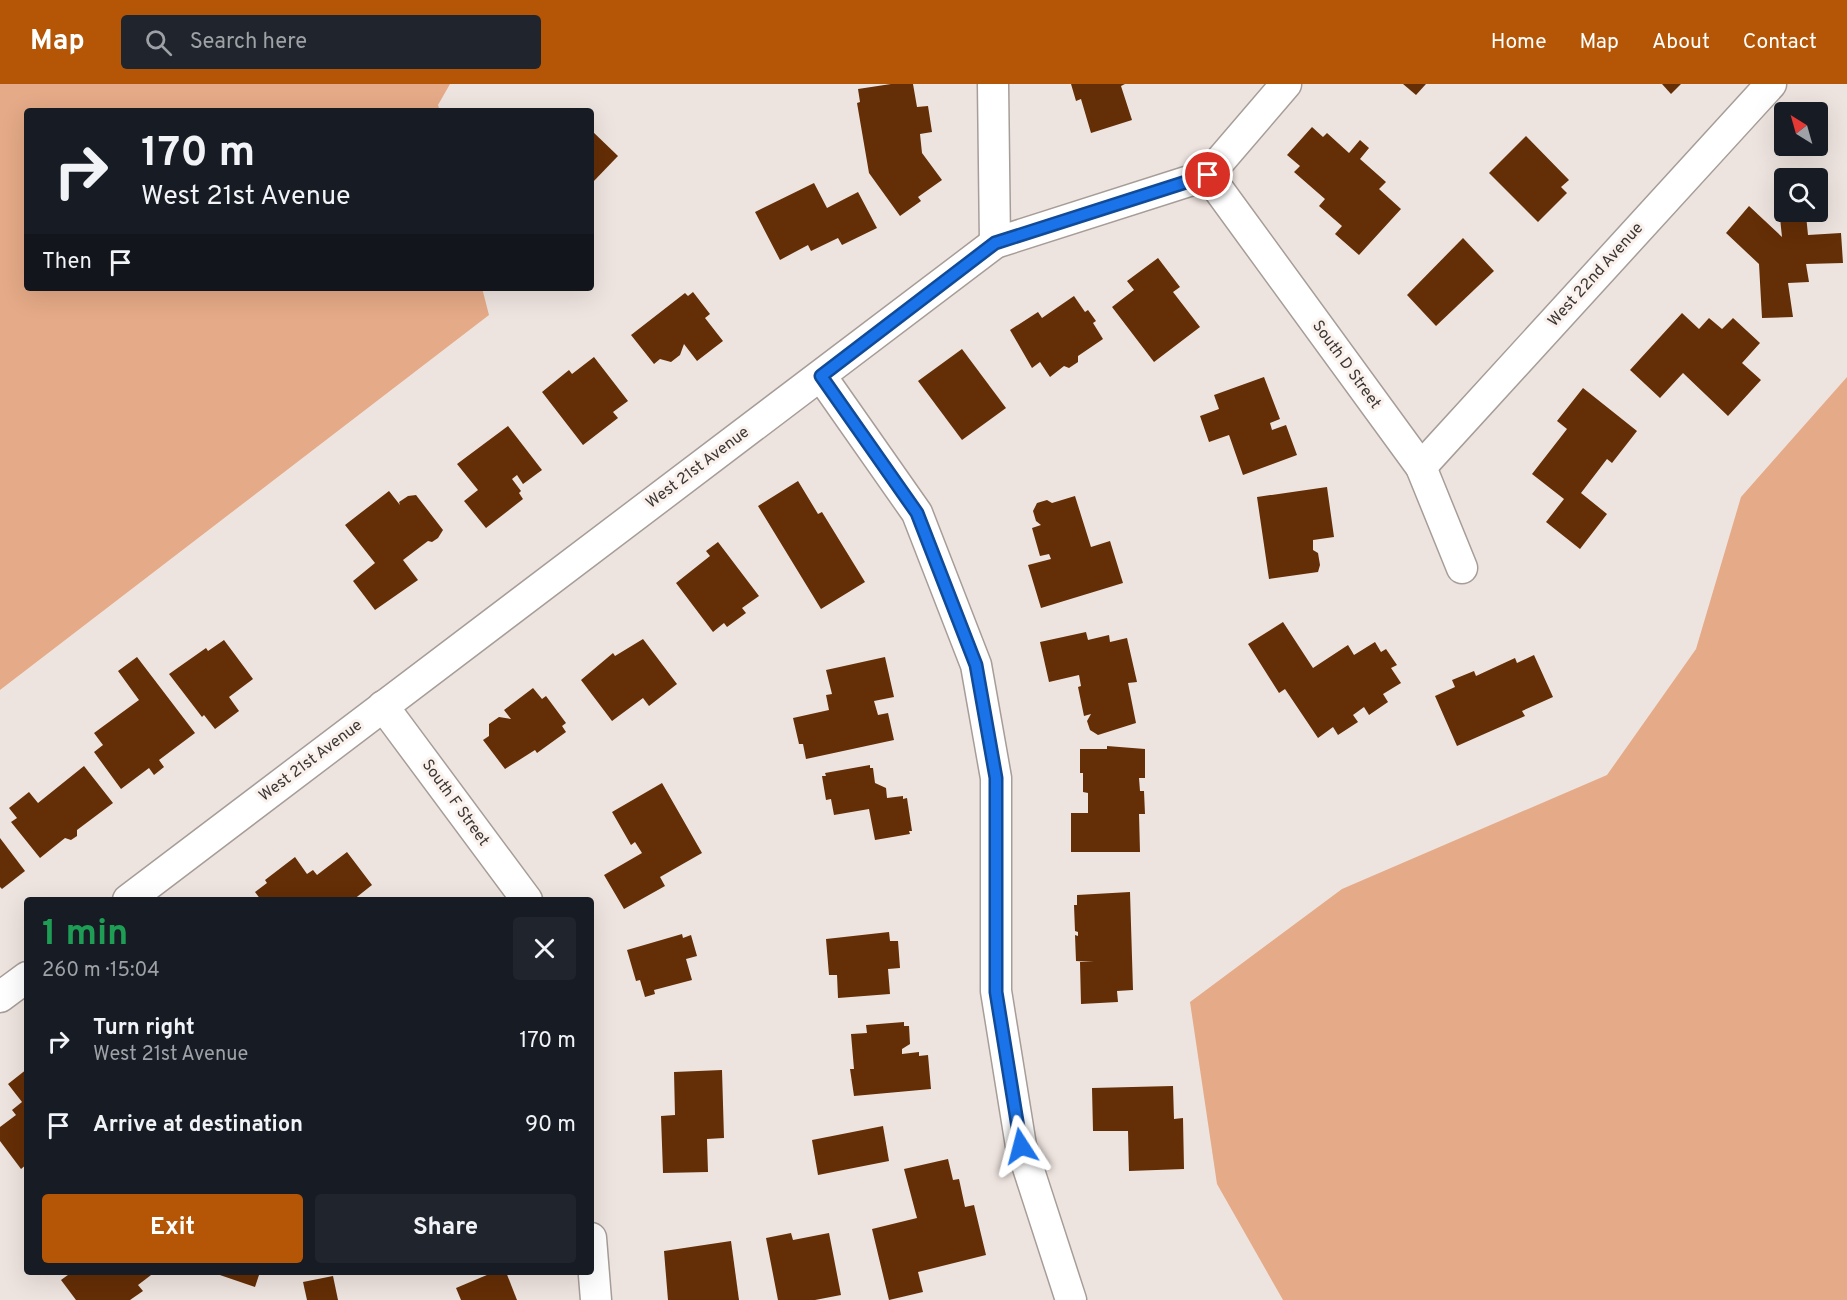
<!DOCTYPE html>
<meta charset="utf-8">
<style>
body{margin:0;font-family:Overpass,sans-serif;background:#20242c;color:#f1f3f6;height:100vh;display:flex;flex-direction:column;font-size:22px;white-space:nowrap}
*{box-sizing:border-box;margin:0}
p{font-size:20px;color:#9ea1a6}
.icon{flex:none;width:33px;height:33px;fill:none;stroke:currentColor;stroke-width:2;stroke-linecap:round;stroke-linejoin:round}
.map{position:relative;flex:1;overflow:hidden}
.side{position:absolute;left:24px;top:813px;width:570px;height:378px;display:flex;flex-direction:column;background:#171b24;border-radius:6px;box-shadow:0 6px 24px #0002}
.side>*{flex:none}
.banner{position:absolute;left:24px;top:24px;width:570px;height:183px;border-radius:6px;box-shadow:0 6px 24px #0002;background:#171b24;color:#f1f3f6;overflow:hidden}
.needle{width:39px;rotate:323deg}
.fabs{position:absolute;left:1774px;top:18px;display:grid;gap:12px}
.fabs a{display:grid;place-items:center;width:54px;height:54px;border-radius:6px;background:#171b24;box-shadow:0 6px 24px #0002;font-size:30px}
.pin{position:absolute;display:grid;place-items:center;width:51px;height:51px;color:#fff;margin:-26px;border:3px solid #fff;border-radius:50%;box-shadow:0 2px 6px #0007}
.me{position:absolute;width:66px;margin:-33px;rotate:351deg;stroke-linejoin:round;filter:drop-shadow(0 0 4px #0008)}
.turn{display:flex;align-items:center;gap:21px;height:126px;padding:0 18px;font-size:27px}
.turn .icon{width:78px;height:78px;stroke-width:2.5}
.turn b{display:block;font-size:42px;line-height:51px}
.then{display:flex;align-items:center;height:57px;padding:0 18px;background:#0003;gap:12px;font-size:22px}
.round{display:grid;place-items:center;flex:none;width:63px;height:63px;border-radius:6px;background:#20242c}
.head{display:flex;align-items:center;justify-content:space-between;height:102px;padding:0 18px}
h1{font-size:36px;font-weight:700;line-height:45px;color:#1e9e55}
.cta{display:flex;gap:12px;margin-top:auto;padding:12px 18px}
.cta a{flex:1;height:69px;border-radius:6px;background:#b45605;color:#fff;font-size:24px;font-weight:700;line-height:69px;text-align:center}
.cta a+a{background:#20242c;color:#f1f3f6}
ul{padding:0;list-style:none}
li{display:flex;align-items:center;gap:18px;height:84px;padding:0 18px}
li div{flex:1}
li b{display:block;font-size:22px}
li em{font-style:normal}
header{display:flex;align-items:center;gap:36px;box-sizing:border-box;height:84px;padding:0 30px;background:#b45605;color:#fff}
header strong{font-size:28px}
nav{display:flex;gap:33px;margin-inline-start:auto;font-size:21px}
.search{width:420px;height:54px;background:#20242c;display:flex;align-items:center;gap:15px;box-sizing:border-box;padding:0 21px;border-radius:6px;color:#9ea1a6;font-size:22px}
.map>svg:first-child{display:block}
.green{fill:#e5aa87}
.building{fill:#642e06}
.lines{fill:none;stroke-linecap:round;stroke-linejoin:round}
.minor-casing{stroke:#a79d98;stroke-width:33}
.minor{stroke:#fff;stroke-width:30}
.route-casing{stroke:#114b97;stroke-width:15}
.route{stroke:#1a73e8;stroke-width:10}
.labels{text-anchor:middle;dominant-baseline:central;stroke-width:6;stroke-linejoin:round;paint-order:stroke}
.street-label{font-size:16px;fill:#3b3735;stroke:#fbf1ec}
</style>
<header>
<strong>Map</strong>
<div class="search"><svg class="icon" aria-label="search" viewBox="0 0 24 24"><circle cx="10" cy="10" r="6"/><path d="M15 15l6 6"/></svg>Search here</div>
<nav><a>Home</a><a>Map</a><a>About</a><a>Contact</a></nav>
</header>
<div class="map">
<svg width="1847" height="1216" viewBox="0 0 1847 1216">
<rect width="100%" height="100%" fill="#eee4df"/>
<!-- green -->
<g class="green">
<polygon points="0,0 450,0 438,21 440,27 27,27 27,204 482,204 489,231 0,606"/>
<polygon points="1847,293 1847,1216 1283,1216 1217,1100 1190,918 1342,805 1607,691 1696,565 1741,413"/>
</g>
<!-- building -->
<g class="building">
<polygon points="891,0 913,0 917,23 928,22 932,48 920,50 922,69 942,96 918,113 921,117 900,132 869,89 857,19 860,18 858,5"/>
<polygon points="1071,0 1125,0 1121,2 1132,36 1091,49 1081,15 1076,17"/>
<polygon points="1403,0 1426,0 1416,11"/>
<polygon points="1662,0 1681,0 1671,10"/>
<polygon points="1312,43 1323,53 1327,49 1349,69 1360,56 1369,64 1360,75 1386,98 1379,105 1401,125 1359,171 1335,150 1342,142 1319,122 1325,115 1294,88 1300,82 1287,71"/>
<polygon points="591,46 618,72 591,100"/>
<polygon points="1526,52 1569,96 1561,103 1567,109 1538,138 1489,89"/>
<polygon points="814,99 827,124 858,108 877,144 842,161 838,154 811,167 808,161 780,176 755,128"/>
<polygon points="1749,122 1782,153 1780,134 1806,131 1808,151 1841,149 1843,179 1806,180 1809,198 1788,199 1793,233 1762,234 1759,180 1726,149"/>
<polygon points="1463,154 1494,187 1436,242 1407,211"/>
<polygon points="1158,174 1180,203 1173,208 1200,243 1154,278 1112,223 1134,206 1127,197"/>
<polygon points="693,208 710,230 705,234 723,257 697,277 684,260 680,271 671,278 660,275 654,280 631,251 685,209 688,212"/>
<polygon points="1074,212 1085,228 1088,226 1096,237 1093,239 1103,255 1078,272 1078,278 1069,284 1064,282 1050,293 1040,278 1032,284 1010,246 1038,228 1042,234"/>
<polygon points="1682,229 1699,245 1709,234 1722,245 1733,234 1760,259 1742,279 1761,296 1728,332 1683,289 1660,314 1630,286"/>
<polygon points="962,265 1006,324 962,356 918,297"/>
<polygon points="594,273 628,317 613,328 618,334 583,361 542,308 569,286 572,290"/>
<polygon points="1264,293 1280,335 1270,339 1272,346 1286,341 1297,371 1243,391 1229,351 1209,358 1200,332 1219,325 1214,311"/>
<polygon points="1583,304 1637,347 1612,379 1607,375 1581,409 1607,430 1580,465 1546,438 1564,415 1532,390 1567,345 1557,337"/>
<polygon points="508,342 542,386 523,400 517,391 512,395 521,407 519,409 523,415 486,444 464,417 478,406 457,380"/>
<polygon points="798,397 818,430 822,428 865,498 821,525 758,422"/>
<polygon points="1327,403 1334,453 1313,456 1313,466 1318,469 1320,481 1318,488 1269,495 1257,413"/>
<polygon points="389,407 400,421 399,418 408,412 416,411 443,446 438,454 432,458 428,457 403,476 418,496 375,526 353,497 375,479 345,441"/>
<polygon points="1075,412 1091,463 1110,457 1123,499 1041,524 1028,481 1051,475 1049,470 1040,472 1032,444 1041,441 1036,437 1033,427 1037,419 1047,416 1052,419"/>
<polygon points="718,458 759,512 742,524 746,529 727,543 724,539 713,548 676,499 710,472 706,467"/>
<polygon points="1283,538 1313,584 1348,561 1354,571 1375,558 1381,568 1386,565 1397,581 1391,584 1401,599 1383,610 1388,618 1369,631 1364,623 1353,631 1358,638 1338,651 1333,643 1318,654 1285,605 1279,609 1248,560"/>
<polygon points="1086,548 1088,556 1109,551 1110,558 1127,554 1137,598 1128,599 1136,639 1098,651 1090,646 1087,637 1091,630 1084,632 1078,603 1081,602 1079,591 1049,598 1040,558"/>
<polygon points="643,555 677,600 649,622 643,614 612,637 581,596 613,569 615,572"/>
<polygon points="224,556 253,595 229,613 239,627 215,645 204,631 202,633 169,590 206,564 208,567"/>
<polygon points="1534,571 1553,613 1522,627 1525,632 1457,662 1435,612 1455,603 1452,596 1474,587 1476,592 1515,574 1517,579"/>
<polygon points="137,573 195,649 159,676 164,683 154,691 149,684 121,705 94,668 103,661 94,649 139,616 118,587"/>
<polygon points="885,573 894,613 874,617 878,631 888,629 894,656 806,675 803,660 799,660 793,634 829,626 826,611 832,610 826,586"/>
<polygon points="533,604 542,615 546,612 566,639 562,642 566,648 537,669 535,666 505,685 483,656 489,652 489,640 499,633 511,635 504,626"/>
<polygon points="1107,662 1145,665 1145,694 1139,694 1140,707 1144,707 1145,730 1139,730 1140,768 1071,768 1071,729 1088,729 1088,709 1083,708 1083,689 1080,689 1080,665 1107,665"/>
<polygon points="870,681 870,684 873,684 875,699 886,704 887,714 903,712 903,715 907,714 912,747 909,747 910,750 875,756 869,725 834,731 831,715 826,716 822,692 826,692 825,689"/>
<polygon points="84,682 113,719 77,746 77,752 71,756 65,754 40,774 11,738 17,734 9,724 29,708 38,719"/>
<polygon points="662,699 702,769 660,793 665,802 624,825 604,791 642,769 635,758 631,761 612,728"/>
<polygon points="0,754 25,787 2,805 0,803"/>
<polygon points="347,768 372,801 353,816 261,816 255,808 267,799 265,796 295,773 307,790 313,786 317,791"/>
<polygon points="1130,808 1133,906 1117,907 1118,918 1081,920 1080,878 1094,878 1076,877 1075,851 1078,852 1078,848 1075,847 1074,821 1077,821 1077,811"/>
<polygon points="889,848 890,857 898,857 900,884 888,885 890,910 838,914 837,891 829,891 826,855"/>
<polygon points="682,850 683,854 691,851 697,872 686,875 692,896 654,906 655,910 645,913 640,896 636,897 627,866"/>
<polygon points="904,938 904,942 909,942 910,960 902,965 902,970 919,968 919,972 928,971 931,1005 854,1012 850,985 854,985 851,950 867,949 866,941"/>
<polygon points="27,985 27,1080 21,1085 0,1057 0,1043 16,1031 12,1026 22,1018 8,1000"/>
<polygon points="722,986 724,1054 707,1055 708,1088 663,1089 661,1032 675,1031 674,988"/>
<polygon points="1173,1002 1174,1035 1183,1034 1184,1085 1129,1087 1128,1047 1093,1047 1092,1004"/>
<polygon points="883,1042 889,1077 818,1091 812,1056"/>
<polygon points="948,1075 953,1096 959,1095 965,1123 974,1121 986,1171 918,1188 923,1208 889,1216 872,1145 917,1134 904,1085"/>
<polygon points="791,1149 793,1156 829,1149 841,1211 815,1216 778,1216 766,1154"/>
<polygon points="731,1157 739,1216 668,1216 664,1167"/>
<polygon points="72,1188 155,1188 138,1201 143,1207 130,1216 76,1216 61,1196"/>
<polygon points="211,1188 260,1188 255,1203"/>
<polygon points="494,1188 506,1188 517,1216 461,1216 456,1204"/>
<polygon points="333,1192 338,1216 307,1216 303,1198"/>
</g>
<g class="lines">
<defs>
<g id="minor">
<polyline points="993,0 995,159"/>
<polyline points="1208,91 1421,383 1462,484"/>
<polyline points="821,292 917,429 976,581 996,694 996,907 1021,1062 1071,1216"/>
<polyline points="1421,383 1771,0"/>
<polyline points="383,622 527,816"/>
<polyline points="128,816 995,159 1208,91 1286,0"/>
<polyline points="0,913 27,893"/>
<polyline points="591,1154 596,1216"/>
</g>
</defs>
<!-- minor casing -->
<use href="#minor" class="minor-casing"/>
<!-- minor -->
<use href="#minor" class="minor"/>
</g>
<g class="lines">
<defs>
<polyline id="route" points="1021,1062 996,908 996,694 976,581 917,429 821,292 995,159 1208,91"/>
</defs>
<!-- route casing -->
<use href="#route" class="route-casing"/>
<!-- route -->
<use href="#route" class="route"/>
</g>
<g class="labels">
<!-- street labels -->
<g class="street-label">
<text transform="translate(1596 191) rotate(-48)">West 22nd Avenue</text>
<text transform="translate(1346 281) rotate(54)">South D Street</text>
<text transform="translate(698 384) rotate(-37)">West 21st Avenue</text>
<text transform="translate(311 677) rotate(-37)">West 21st Avenue</text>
<text transform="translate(455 719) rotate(54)">South F Street</text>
</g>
</g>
</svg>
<div class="fabs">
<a><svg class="needle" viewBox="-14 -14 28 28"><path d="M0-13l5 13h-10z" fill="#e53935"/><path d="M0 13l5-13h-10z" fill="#9ea1a6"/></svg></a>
<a><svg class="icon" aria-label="search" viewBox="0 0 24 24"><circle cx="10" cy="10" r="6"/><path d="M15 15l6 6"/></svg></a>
</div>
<div class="pin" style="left:1208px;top:91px;background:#d93025"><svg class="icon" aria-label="arrive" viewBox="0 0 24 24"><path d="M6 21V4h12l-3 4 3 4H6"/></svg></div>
<svg class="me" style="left:1021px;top:1062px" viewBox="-20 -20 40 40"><path d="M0-17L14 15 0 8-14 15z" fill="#1a73e8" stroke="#fff" stroke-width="4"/></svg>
<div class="banner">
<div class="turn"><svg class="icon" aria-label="right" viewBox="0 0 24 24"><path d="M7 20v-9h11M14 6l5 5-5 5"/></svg><div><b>170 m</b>West 21st Avenue</div></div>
<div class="then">Then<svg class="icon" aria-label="arrive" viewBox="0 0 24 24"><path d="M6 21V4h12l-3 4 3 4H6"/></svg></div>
</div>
<section class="side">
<div class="head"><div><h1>1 min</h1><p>260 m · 15:04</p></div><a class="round"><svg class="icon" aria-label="close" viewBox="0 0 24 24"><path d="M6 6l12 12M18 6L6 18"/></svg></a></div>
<ul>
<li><svg class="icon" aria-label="right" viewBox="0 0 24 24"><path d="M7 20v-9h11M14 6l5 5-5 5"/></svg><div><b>Turn right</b><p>West 21st Avenue</p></div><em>170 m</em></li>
<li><svg class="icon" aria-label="arrive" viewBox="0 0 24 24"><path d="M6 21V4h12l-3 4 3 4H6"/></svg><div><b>Arrive at destination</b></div><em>90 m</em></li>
</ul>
<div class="cta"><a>Exit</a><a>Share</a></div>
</section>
</div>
